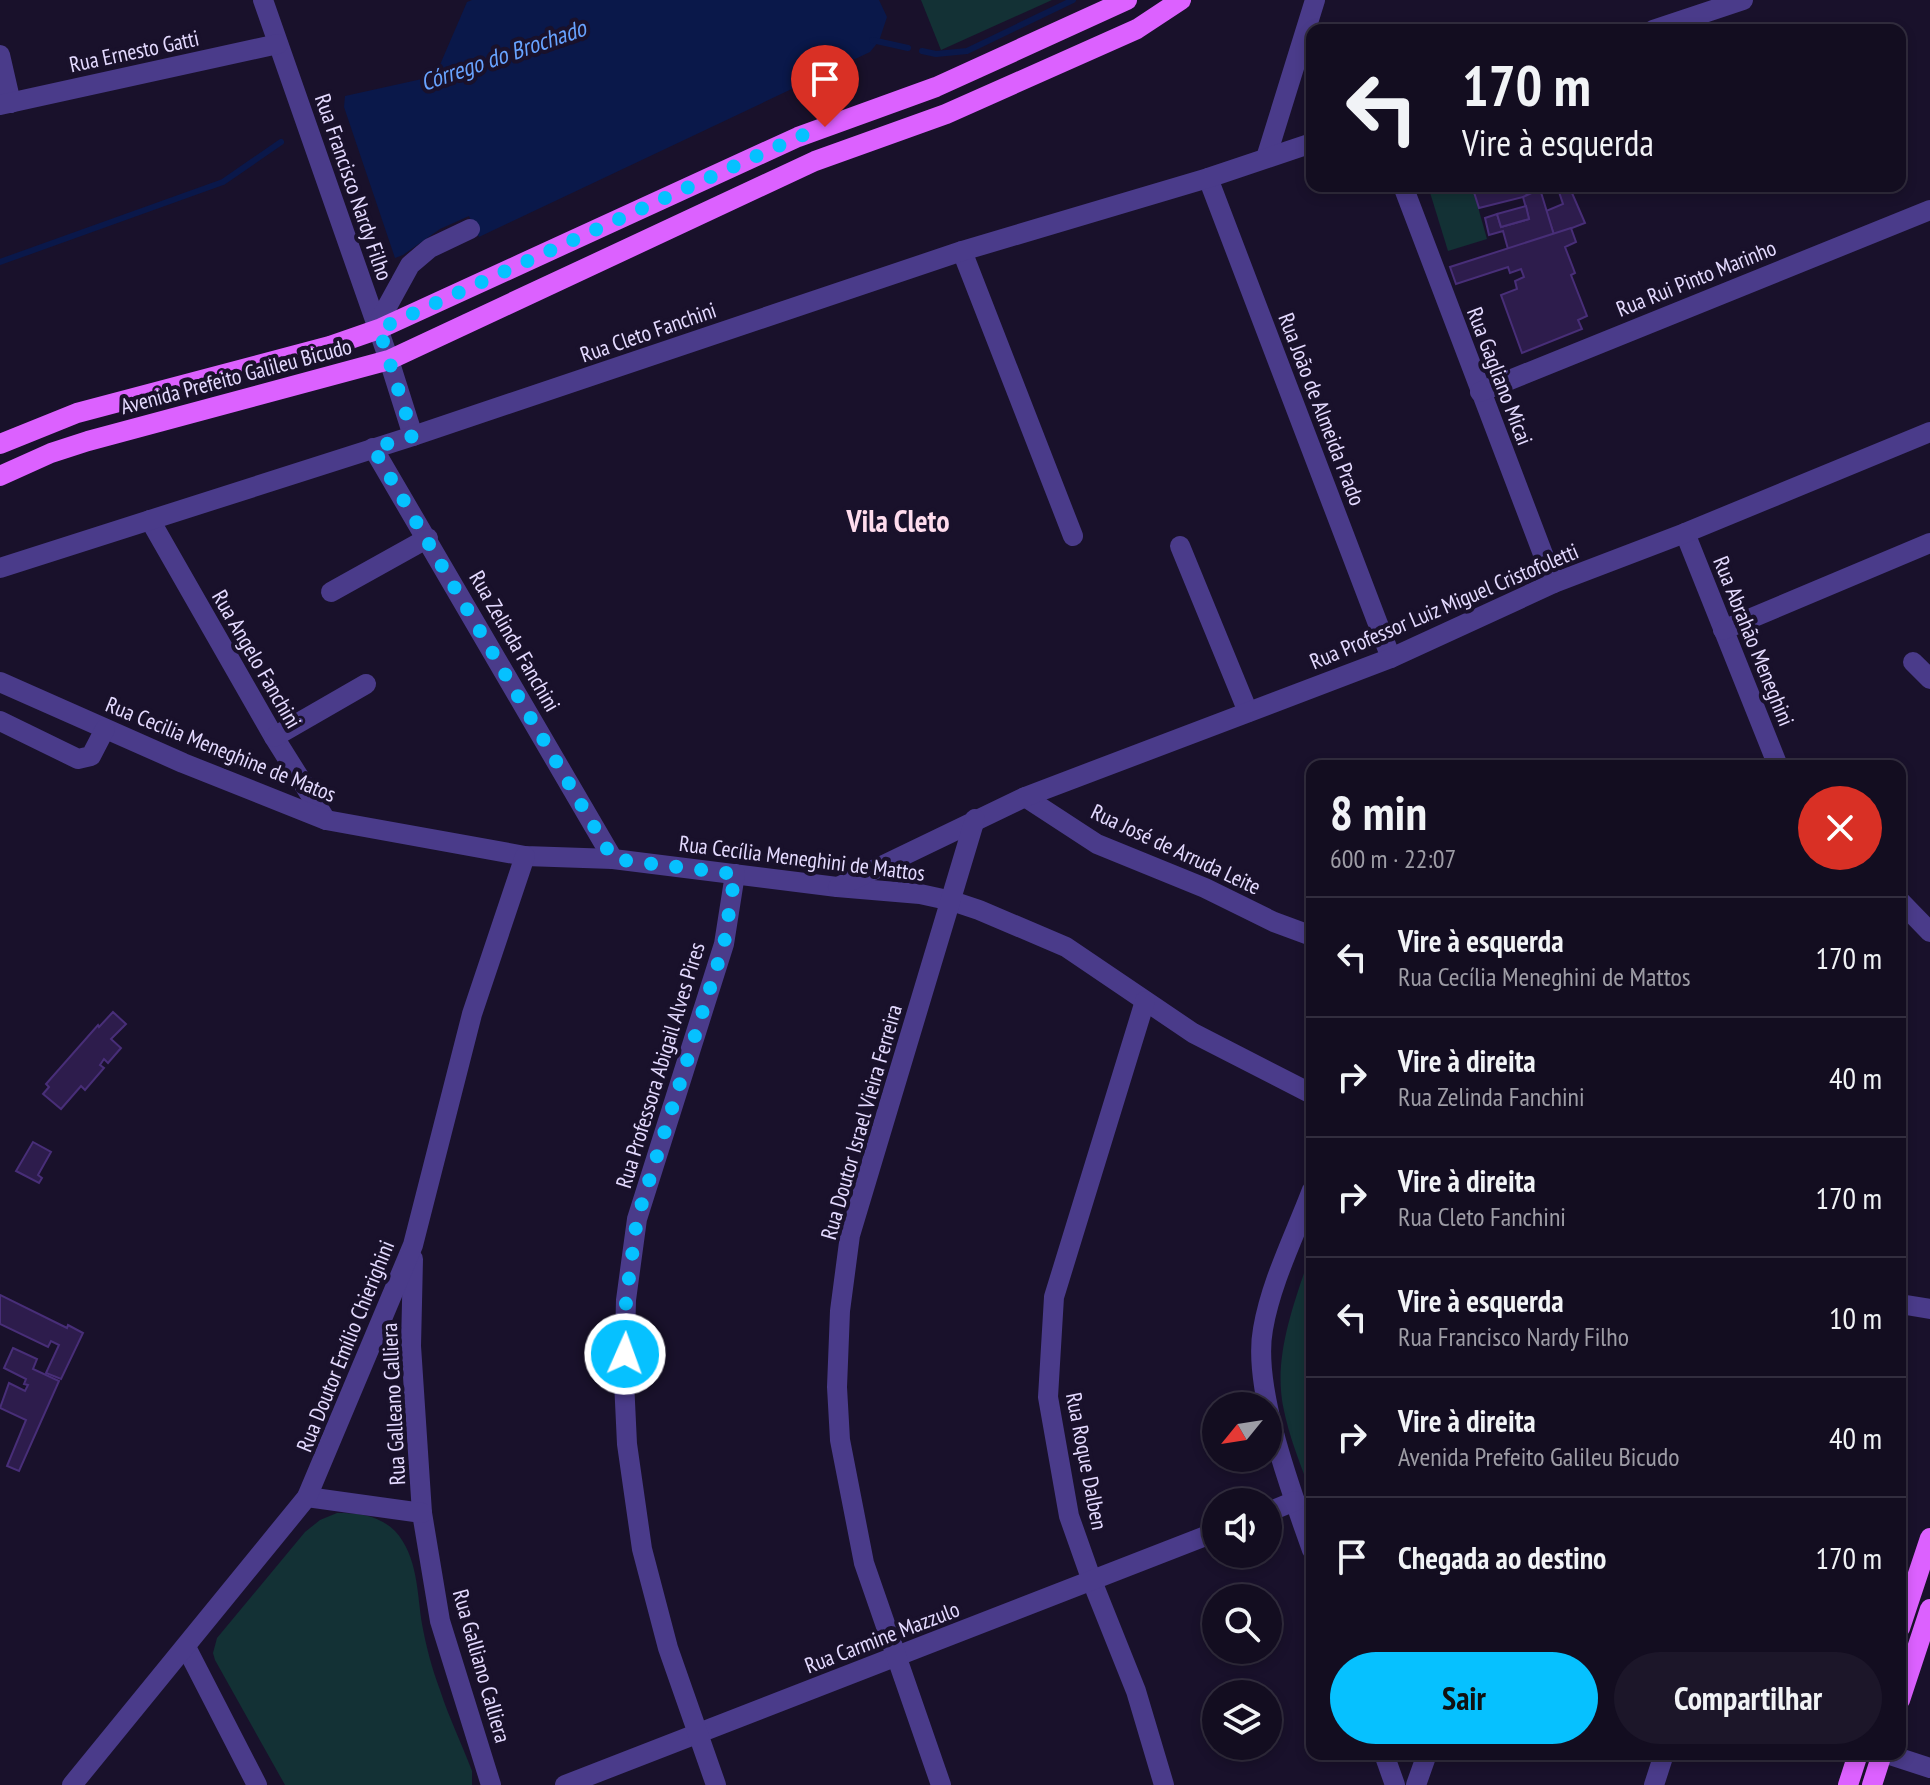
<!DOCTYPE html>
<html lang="pt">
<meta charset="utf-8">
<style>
body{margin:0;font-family:"PT Sans Narrow",sans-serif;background:#1c1629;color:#f1f3f6;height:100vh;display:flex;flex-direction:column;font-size:30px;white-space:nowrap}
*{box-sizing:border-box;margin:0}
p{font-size:26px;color:#9d9ca5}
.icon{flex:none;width:44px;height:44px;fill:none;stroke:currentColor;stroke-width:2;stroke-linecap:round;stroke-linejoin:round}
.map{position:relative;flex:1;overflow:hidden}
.sheet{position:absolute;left:1306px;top:760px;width:600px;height:1000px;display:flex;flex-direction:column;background:#130d20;border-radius:16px;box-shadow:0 4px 12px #0003,0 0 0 2px #322d3e}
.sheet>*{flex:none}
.top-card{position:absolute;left:1306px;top:24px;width:600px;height:168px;border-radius:16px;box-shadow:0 4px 12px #0003,0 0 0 2px #322d3e;background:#130d20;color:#f1f3f6;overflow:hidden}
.needle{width:52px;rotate:240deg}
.tools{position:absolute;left:1202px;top:1392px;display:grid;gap:16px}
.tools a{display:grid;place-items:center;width:80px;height:80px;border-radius:50%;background:#130d20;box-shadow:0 4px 12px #0003,0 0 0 2px #322d3e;font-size:40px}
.pin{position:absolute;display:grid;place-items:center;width:68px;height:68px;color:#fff;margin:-82px -34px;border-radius:50% 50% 50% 0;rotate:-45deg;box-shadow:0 0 8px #0007}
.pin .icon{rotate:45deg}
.me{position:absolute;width:88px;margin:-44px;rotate:2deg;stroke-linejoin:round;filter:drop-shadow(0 0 6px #0008)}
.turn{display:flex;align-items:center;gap:28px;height:168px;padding:0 24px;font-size:36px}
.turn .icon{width:104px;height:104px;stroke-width:2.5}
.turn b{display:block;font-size:56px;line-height:68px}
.round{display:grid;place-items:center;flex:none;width:84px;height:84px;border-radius:42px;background:#1c1629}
.head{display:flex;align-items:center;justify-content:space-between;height:136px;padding:0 24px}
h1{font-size:48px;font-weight:700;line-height:60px}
.button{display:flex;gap:16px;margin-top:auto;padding:16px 24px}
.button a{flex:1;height:92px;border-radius:48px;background:#06c1ff;color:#111;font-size:32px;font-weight:700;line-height:92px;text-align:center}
.button a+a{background:#1c1629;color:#f1f3f6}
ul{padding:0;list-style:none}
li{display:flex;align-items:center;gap:24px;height:120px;padding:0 24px;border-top:2px solid #322d3e}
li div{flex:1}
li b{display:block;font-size:30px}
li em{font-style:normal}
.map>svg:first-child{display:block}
.green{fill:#133135}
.water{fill:#0a184a}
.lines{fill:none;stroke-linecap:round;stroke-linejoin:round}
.stream{stroke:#0a184a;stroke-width:6}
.building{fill:#2d1c4c;stroke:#482e78;stroke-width:2}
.minor{stroke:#4a3b8a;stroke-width:20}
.major{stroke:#dc61ff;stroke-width:20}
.route{stroke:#06c1ff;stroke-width:14;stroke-dasharray:0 25.2}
.labels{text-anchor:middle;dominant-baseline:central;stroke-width:8;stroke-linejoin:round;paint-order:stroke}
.street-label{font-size:22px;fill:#e4daff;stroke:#19112b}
.water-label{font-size:24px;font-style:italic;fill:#68a3ff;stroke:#19112b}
.district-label{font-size:30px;font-weight:bold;fill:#ffdced;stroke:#19112b}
</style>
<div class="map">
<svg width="1930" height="1785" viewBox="0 0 1930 1785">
<rect width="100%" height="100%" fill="#19112b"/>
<!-- green -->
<g class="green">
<polygon points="921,0 1052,0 941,50"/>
<polygon points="1428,186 1472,186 1487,239 1448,251"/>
<path d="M 1312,1249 L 1312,1495 C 1301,1466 1289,1437 1283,1406 C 1273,1353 1296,1299 1312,1249 Z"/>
<path d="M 337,1513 C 358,1513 379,1515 395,1531 C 418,1556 417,1593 422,1624 C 426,1646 432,1669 440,1690 C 449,1718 462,1744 472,1771 L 472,1785 L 285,1785 L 215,1660 L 213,1653 L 217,1638 L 305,1532 L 320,1520 Z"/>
</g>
<!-- water -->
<polygon class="water" points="472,0 879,0 887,17 879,41 870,52 479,237 469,216 440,229 403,255 395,258 344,107 345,96 422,79 439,67 467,2"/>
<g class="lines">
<!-- stream -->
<g class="stream">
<polyline points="872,40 908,48"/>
<polyline points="922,51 936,54 967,51 1073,0"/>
<polyline points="0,262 223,182 281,142"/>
</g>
</g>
<!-- building -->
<g class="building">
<polygon points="1472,186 1524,186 1527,196 1479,208"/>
<polygon points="1557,186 1569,186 1585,223 1554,235 1546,211 1563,204"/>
<polygon points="1540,189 1554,235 1508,249 1503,231 1489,235 1485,218 1497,214 1501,227 1529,219 1523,197"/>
<polygon points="1526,206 1529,219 1501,227 1497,214"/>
<polygon points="1571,228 1576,242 1565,247 1575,273 1571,275 1587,316 1578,320 1582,329 1522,353 1501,295 1517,289 1515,281 1524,277 1521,269 1510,273 1508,267 1456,284 1450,267"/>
<polygon points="113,1012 126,1024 111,1039 121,1048 108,1063 104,1059 100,1065 104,1068 85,1090 81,1086 61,1109 43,1094 49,1087 46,1084 98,1025 99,1027"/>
<polygon points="33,1142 51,1152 38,1175 42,1178 39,1183 16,1171"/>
<polygon points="0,1295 67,1328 68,1325 83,1333 61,1379 46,1373 59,1345 51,1341 48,1347 0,1324"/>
<polygon points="13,1348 37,1359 33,1369 59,1381 19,1471 7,1466 26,1420 0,1408 9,1383 25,1391 28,1385 24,1384 26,1379 4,1368"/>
</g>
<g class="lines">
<!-- minor -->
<g class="minor">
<polyline points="263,0 389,360 413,436"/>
<polyline points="1653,30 1743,0"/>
<polyline points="0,55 11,103"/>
<polyline points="0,105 278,44"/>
<polyline points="1266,158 1315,0"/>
<polyline points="1208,178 1391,658"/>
<polyline points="1403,186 1554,583"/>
<polyline points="962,251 1073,536"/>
<polyline points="377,325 410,265 430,248 470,229"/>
<polyline points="1480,392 1930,210"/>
<polyline points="373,448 613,859"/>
<polyline points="150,520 274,737 326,820"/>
<polyline points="1685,533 1778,766"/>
<polyline points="1180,546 1248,712"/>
<polyline points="0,568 413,436 962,251 1208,178 1312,143"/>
<polyline points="331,592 428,538"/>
<polyline points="1723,630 1930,543"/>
<polyline points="1913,662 1930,679"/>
<polyline points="0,682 183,763 326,820 525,856 613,859 837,887 920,894 952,901 979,910 1066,947 1193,1033 1312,1094"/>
<polyline points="0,721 78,759 91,756 105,729"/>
<polyline points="274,737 366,684"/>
<polyline points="1025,797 1097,844 1205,888 1274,922 1312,936"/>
<polyline points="838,887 1025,797 1391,658 1554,583 1685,533 1930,432"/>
<polyline points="1900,901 1930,932"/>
<polyline points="1145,1001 1054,1297 1048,1397 1069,1516 1092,1581 1136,1691 1164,1785"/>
<path d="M 1312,1190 C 1295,1235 1271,1282 1263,1329 C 1252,1388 1292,1493 1312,1550"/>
<polyline points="413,1259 411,1346 422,1513 440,1621 491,1785"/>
<polyline points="1900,1304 1930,1309"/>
<polyline points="307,1497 422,1513"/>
<polyline points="1268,1512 1295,1501"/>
<polyline points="186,1647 257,1785"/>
<polyline points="1384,1754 1395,1785"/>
<polyline points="1887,1754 1930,1768"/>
<polyline points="72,1785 307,1497 413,1245 472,1014 525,856"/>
<polyline points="565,1785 1216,1532"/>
<polyline points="716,1785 668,1648 642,1549 627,1444 624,1381 626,1300 637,1219 724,944 735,874"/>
<polyline points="941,1785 864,1563 840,1440 837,1387 840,1311 850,1235 975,819"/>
<polyline points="1416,1785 1427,1754"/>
<polyline points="1654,1785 1664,1754"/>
</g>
<!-- major -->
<g class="major">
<polyline points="0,444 77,413 330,346 379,329 798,137 936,87 1127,0"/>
<polyline points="0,476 51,453 88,441 389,360 815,161 946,114 1137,29 1181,0"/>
<polyline points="1900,1628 1930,1538"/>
<polyline points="1900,1700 1930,1609"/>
<polyline points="1848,1785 1858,1754"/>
<polyline points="1872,1785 1882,1754"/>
</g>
</g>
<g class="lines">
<!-- route -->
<polyline class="route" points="625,1354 626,1300 637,1219 724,944 735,874 613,859 373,448 413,436 379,329 798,137 825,127"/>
</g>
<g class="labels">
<!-- street labels -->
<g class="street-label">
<text transform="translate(134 51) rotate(-12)">Rua Ernesto Gatti</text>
<text transform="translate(354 187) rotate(71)">Rua Francisco Nardy Filho</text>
<text transform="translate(1696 278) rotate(-22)">Rua Rui Pinto Marinho</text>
<text transform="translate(648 332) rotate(-19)">Rua Cleto Fanchini</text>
<text transform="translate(236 376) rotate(-15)">Avenida Prefeito Galileu Bicudo</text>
<text transform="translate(1500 376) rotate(69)">Rua Gagliano Micai</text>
<text transform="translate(1322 409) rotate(69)">Rua João de Almeida Prado</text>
<text transform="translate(1444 606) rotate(-23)">Rua Professor Luiz Miguel Cristofoletti</text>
<text transform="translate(515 641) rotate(60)">Rua Zelinda Fanchini</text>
<text transform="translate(1754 641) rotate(68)">Rua Abrahão Meneghini</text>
<text transform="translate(257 659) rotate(60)">Rua Angelo Fanchini</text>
<text transform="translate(221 749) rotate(22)">Rua Cecilia Meneghine de Matos</text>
<text transform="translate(1176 849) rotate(25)">Rua José de Arruda Leite</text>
<text transform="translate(802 858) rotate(7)">Rua Cecília Meneghini de Mattos</text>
<text transform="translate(660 1065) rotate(-73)">Rua Professora Abigail Alves Pires</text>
<text transform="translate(861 1122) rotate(-74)">Rua Doutor Israel Vieira Ferreira</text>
<text transform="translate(345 1346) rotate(-68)">Rua Doutor Emílio Chierighini</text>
<text transform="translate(393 1404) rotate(-93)">Rua Galleano Calliera</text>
<text transform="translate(1087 1461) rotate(79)">Rua Roque Dalben</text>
<text transform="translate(882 1637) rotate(-21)">Rua Carmine Mazzulo</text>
<text transform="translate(482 1666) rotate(74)">Rua Galliano Calliera</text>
</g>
<!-- water labels -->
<g class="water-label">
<text transform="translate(503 55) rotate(-19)">Córrego do Brochado</text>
</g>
<!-- district labels -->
<g class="district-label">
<text x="898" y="520">Vila Cleto</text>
</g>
</g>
</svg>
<div class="tools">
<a><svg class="needle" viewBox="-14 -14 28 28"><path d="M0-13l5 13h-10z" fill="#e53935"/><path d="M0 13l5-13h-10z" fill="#9d9ca5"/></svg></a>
<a><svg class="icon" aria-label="sound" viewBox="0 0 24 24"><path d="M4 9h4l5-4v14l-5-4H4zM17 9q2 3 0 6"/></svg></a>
<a><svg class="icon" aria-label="search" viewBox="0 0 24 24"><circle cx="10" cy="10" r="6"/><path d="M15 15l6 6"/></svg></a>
<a><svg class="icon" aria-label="layers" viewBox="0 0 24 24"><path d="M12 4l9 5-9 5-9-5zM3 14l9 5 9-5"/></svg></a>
</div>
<div class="pin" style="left:825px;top:127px;background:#d93025"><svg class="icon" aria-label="arrive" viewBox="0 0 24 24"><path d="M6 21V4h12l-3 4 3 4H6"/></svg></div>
<svg class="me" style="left:625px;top:1354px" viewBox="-20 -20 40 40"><circle r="17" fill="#06c1ff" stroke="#fff" stroke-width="3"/><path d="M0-11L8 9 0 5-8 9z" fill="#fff"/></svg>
<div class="top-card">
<div class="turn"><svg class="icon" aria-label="left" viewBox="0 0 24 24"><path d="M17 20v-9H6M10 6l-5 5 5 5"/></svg><div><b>170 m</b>Vire à esquerda</div></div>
</div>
<section class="sheet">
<div class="head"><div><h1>8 min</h1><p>600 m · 22:07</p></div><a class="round" style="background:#d93025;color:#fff"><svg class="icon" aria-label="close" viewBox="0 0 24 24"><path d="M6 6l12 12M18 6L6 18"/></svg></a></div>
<ul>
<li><svg class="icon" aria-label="left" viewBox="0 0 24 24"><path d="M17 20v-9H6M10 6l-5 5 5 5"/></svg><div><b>Vire à esquerda</b><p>Rua Cecília Meneghini de Mattos</p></div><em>170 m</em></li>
<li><svg class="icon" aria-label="right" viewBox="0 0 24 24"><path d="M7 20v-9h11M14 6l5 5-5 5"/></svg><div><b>Vire à direita</b><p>Rua Zelinda Fanchini</p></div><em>40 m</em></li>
<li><svg class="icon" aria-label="right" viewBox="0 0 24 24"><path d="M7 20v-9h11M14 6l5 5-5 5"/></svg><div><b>Vire à direita</b><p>Rua Cleto Fanchini</p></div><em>170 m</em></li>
<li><svg class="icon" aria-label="left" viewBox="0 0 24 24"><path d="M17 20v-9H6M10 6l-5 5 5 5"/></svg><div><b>Vire à esquerda</b><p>Rua Francisco Nardy Filho</p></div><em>10 m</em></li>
<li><svg class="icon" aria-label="right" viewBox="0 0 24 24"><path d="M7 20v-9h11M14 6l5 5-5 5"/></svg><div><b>Vire à direita</b><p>Avenida Prefeito Galileu Bicudo</p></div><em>40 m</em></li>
<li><svg class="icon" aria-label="arrive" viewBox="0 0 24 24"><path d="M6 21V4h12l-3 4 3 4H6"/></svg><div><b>Chegada ao destino</b></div><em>170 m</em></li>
</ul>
<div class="button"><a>Sair</a><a>Compartilhar</a></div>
</section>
</div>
